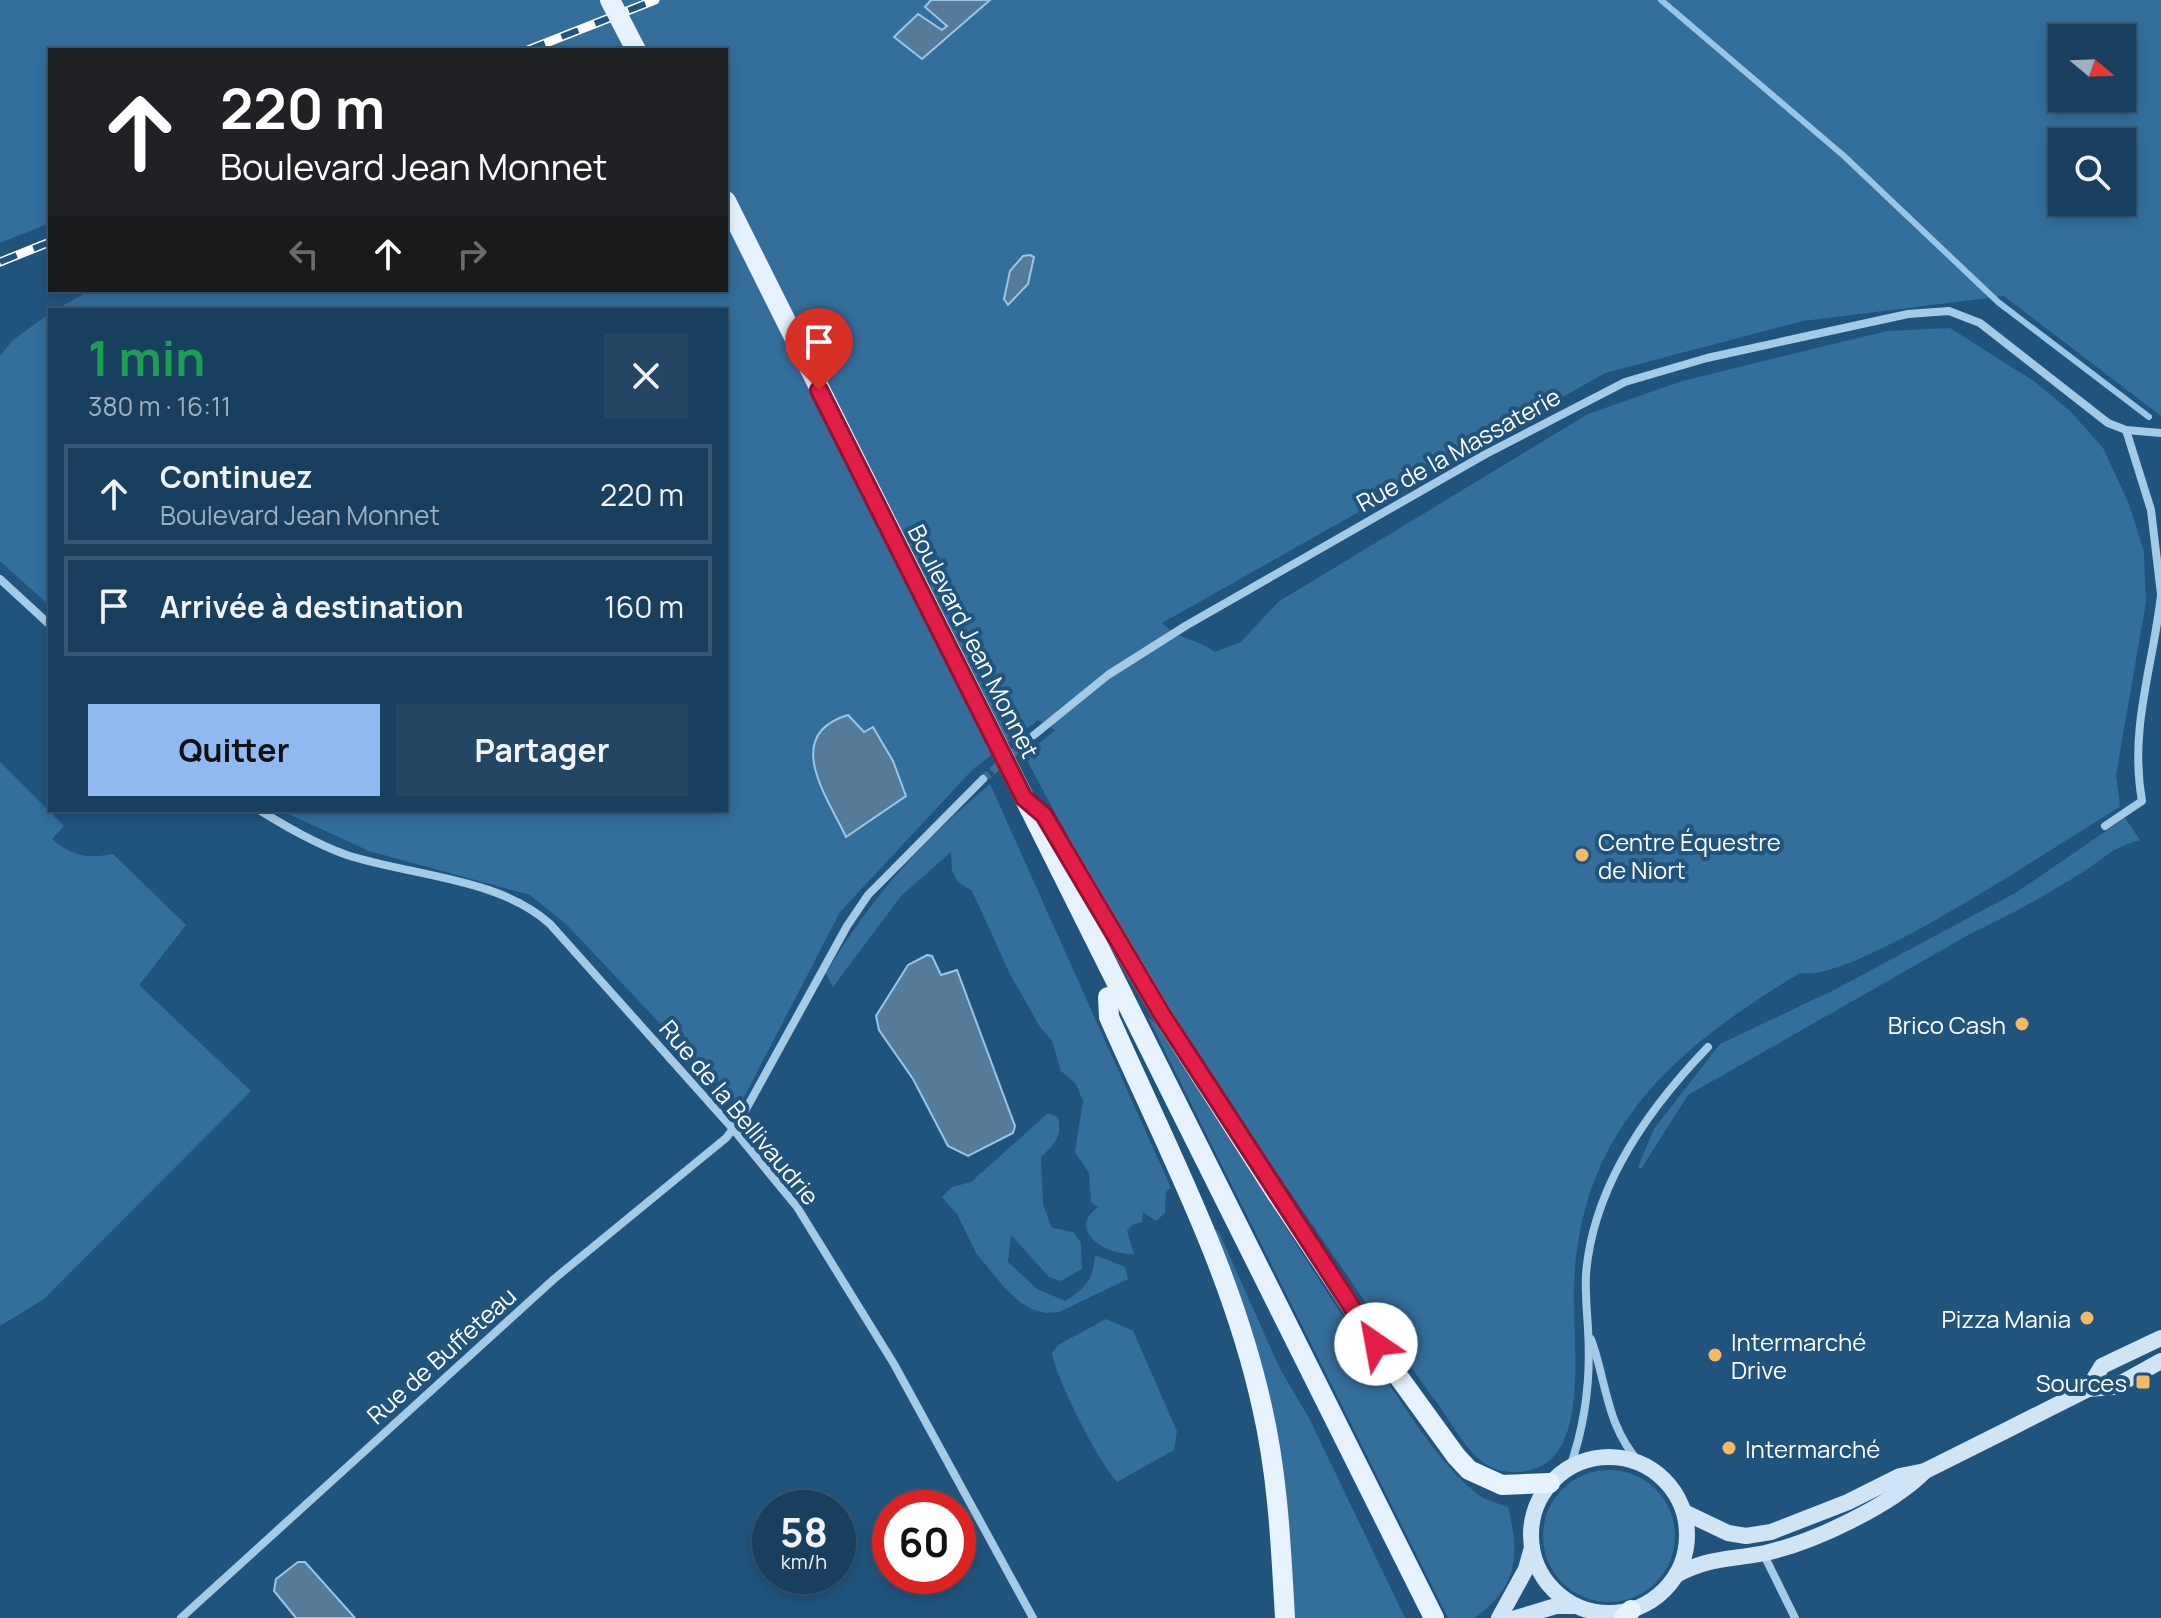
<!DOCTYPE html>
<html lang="fr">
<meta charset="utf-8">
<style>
body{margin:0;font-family:Manrope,sans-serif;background:#224664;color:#f1f3f6;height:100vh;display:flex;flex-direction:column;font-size:30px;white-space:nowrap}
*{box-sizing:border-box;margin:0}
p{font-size:26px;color:#9fafbc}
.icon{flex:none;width:44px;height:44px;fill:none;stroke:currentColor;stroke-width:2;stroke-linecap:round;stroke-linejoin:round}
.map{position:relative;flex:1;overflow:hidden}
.side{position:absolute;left:48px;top:308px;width:680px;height:504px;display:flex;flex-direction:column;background:#193f5e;border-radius:0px;box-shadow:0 4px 12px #0003,0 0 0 2px #375873}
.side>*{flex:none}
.top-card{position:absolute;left:48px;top:48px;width:680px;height:244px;border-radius:0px;box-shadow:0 4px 12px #0003,0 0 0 2px #375873;background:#202124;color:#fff;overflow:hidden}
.needle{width:52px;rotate:109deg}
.controls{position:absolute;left:2048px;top:24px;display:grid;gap:16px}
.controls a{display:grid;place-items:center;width:88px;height:88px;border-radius:0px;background:#193f5e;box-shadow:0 4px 12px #0003,0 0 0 2px #375873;font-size:40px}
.speed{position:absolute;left:752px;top:1490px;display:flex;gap:16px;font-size:40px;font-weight:700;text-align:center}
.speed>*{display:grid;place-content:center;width:104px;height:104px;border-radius:50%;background:#193f5e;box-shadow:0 4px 12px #0003,0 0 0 2px #375873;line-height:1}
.speed small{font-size:20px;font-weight:400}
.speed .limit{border:12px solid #d22;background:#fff;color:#111}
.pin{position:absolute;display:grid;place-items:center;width:68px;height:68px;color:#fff;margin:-82px -34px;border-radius:50% 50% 50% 0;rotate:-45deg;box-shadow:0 0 8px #0007}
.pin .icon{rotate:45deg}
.me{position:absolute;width:88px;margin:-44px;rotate:327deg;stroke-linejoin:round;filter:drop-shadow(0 0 6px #0008)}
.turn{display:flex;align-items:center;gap:28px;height:168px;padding:0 40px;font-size:36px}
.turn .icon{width:104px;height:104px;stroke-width:2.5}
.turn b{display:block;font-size:56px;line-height:68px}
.lanes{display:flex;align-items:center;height:76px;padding:0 40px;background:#0003;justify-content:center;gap:40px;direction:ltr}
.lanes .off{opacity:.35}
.round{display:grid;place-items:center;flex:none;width:84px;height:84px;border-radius:0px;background:#224664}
.headline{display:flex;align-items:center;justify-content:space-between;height:136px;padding:0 40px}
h1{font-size:48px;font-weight:700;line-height:60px;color:#1e9e55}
.primary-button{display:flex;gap:16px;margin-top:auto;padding:16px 40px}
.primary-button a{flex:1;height:92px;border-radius:0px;background:#90b9f0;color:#111;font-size:32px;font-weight:700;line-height:92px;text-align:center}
.primary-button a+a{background:#224664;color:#f1f3f6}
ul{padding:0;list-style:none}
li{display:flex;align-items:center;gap:24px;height:100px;margin:0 16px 12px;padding:0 24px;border:4px solid #375873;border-radius:0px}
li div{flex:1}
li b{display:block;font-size:30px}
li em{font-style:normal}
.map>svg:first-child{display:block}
.green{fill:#346e9b;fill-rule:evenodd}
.water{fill:#557b98;stroke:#99c6e7;stroke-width:2}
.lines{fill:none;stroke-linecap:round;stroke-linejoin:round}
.stream{stroke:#99c6e7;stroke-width:6}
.street-tunnel{stroke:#426e90;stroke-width:8;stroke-dasharray:8 4;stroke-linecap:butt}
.street{stroke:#a5cae6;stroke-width:8}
.secondary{stroke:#cfe4f5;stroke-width:16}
.primary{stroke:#e6f2fd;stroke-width:20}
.rail-casing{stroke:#fff;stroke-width:9}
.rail{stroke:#21547d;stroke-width:6;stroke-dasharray:18;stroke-linecap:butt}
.primary-bridge{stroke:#e6f2fd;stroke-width:20}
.route-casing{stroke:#92132f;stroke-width:20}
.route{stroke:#e11d48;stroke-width:14}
.poi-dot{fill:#f3ba66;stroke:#21547d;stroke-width:3}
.labels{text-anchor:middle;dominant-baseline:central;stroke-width:8;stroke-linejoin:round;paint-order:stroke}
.street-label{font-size:24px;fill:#fff;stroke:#21547d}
.poi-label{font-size:24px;fill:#fff;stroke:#21547d;text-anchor:start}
</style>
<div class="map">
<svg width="2161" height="1618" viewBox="0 0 2161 1618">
<rect width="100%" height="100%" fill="#21547d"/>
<!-- green -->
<g class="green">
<path d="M 0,0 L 2161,0 L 2161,416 L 2004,296 L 1803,321 L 1605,373 L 1162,623 C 1181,641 1194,637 1215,652 L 1241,642 L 1278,602 L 1588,414 L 1682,381 L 1887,331 L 1950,328 L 2035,382 L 2071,412 L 2103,448 L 2129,504 L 2144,552 L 2146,602 L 2116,775 L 2120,807 C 2063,840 1854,984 1800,973 C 1675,1048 1579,1130 1574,1287 C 1572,1331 1586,1423 1553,1457 C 1536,1475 1504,1477 1484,1463 C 1466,1450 1454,1427 1442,1410 C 1414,1371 1386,1333 1359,1293 C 1293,1195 1224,1099 1161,999 C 1111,921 1068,838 1025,756 L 1055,730 L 1038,720 L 973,769 L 840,912 L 739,1107 L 566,924 L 530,895 L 369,851 L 280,810 L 726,810 L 726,310 L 55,310 L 91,290 L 726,290 L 726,50 L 50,50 L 50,223 L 0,243 ZM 2062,38 L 2122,38 L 2122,98 L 2062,98 ZM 2062,142 L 2122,142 L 2122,202 L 2062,202 Z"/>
<polygon points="50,313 50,606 0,561 0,356 12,341"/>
<path d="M 0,762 L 64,826 L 52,839 C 71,856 88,859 113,854 L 186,925 L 139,985 L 251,1091 L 44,1299 L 0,1326 Z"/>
<path d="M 990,784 L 1171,1188 L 1166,1192 L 1165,1213 L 1156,1221 L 1143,1212 L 1142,1222 L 1132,1225 L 1127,1231 L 1134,1254 C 1108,1256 1065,1231 1098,1207 L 1091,1202 L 1089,1173 L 1075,1152 L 1083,1101 L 1076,1084 L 1061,1071 L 1052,1041 L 1040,1027 L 1010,974 L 972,891 L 958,882 L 952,871 L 951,852 L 901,896 L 833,987 L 826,973 C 874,894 920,843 990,784 Z"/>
<path d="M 2125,818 L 2140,840 C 2110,848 2100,862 2075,877 C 2041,898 2006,917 1970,934 L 1688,1095 L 1641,1169 L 1638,1167 L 1654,1129 L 1720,1044 L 1834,990 L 2017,892 Z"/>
<path d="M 1148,1017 L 1163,1030 C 1236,1145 1304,1262 1381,1373 C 1409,1412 1438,1462 1475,1492 C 1483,1500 1497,1503 1508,1507 C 1520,1555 1518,1587 1475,1618 L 1448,1618 Z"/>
<path d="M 1048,1113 L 1058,1117 C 1062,1137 1056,1143 1041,1157 L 1043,1205 L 1052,1228 L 1073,1232 L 1081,1243 L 1082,1269 L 1061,1281 L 1049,1277 L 1011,1235 L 1008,1262 L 1037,1289 L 1065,1301 C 1086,1288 1093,1280 1095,1255 L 1125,1267 L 1128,1279 L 1059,1312 L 1046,1313 L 1034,1310 L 1021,1303 L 1004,1287 L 976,1253 L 957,1214 L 942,1197 L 952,1187 L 971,1182 Z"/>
<polygon points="1218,1230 1280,1369 1309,1418 1405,1618 1293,1618 1285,1497 1212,1231"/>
<path d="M 1106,1319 L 1133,1331 L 1177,1431 L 1174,1450 L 1117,1482 C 1099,1463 1056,1379 1052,1353 L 1058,1345 Z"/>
<circle cx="1609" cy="1536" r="66"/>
</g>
<!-- water -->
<g class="water">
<polygon points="931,0 990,0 922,59 894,37 918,14 942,30 947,26 925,7"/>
<polygon points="1030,255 1034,257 1028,284 1008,305 1004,299 1010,271 1023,256"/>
<path d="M 848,715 L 864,732 L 873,727 L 893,761 L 906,796 L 846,837 C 828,798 781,735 848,715 Z"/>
<polygon points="927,955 932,956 941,975 957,970 1015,1126 1013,1133 968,1156 948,1146 913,1079 879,1030 876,1016 908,965"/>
<polygon points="298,1562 305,1562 355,1618 296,1618 274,1591 276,1579"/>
</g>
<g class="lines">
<!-- stream -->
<polyline class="stream" points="1661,0 1844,156 1998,302 2149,417"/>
<!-- street-tunnel -->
<polyline class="street-tunnel" points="983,779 1034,735"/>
<!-- street -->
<g class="street">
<polyline points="2126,430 2151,510 2161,594"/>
<polyline points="0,579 50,625"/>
<polyline points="1034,735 1108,675 1187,625 1484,455 1625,382 1707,358 1908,314 1949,311 1980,323 2108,423 2126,430 2161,433"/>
<path d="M 259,810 C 287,827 316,844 347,855 C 412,876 500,878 550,924 L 733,1129 L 797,1207 L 894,1364 L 1033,1618"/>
<path d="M 2105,826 L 2142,801 C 2129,728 2153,667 2161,595"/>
<path d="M 1591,1339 C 1607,1383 1606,1426 1640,1463"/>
<path d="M 1570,1467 C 1586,1422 1591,1376 1588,1329 C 1587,1310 1585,1293 1586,1274 C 1593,1186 1648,1109 1708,1047"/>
<polyline points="1763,1553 1795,1618"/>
<polyline points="181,1618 554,1279 726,1138 740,1120 847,926 868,895 983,779"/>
</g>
<!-- secondary -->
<g class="secondary">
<polyline points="2088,1389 2114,1387 2161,1361"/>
<circle cx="1609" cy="1535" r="78"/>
<polyline points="1684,1512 1728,1533 1746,1536 1771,1532 1848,1502 1900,1476 1925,1471 2009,1429 2088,1389 2102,1366 2161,1338"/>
<path d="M 1676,1575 C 1709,1557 1730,1560 1765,1553 C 1814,1542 1890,1506 1925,1471"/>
<polyline points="1499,1618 1526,1569 1531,1551"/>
<polyline points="1516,1618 1556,1606 1576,1606"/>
</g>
<!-- primary -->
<g class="primary">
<polyline points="726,201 1434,1618"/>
<polyline points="1061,844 1163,1016 1276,1193 1393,1369 1456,1456 1469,1470 1502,1485 1550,1483"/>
<path d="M 1108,997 L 1109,1017 C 1165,1144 1232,1270 1262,1407 C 1278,1476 1281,1547 1285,1618"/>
<polyline points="1624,1618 1631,1610"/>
</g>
<defs>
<g id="rail">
<polyline points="528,50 655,0"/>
<polyline points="0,262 50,242"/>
</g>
</defs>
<!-- rail casing -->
<use href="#rail" class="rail-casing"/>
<!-- rail -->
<use href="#rail" class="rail"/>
<!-- primary-bridge -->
<polyline class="primary-bridge" points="610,0 636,50"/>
</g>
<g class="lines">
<defs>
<polyline id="route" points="819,390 1024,798 1044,815 1163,1016 1376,1344"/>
</defs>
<!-- route casing -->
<use href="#route" class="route-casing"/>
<!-- route -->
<use href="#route" class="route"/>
</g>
<!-- markers -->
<g class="poi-dot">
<circle cx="1582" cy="855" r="8"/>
<circle cx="2022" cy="1024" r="8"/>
<circle cx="2087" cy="1318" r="8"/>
<circle cx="1715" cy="1355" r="8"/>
<rect x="2135" y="1374" width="16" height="16" rx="4"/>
<circle cx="1729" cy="1448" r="8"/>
</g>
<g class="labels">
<!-- street labels -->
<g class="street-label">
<text transform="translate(1458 449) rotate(-29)">Rue de la Massaterie</text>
<text transform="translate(974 641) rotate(63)">Boulevard Jean Monnet</text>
<text transform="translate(740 1112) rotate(50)">Rue de la Bellivaudrie</text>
<text transform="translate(441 1355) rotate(-42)">Rue de Buffeteau</text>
</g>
<!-- poi labels -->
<g class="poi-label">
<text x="1598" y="841">Centre Équestre<tspan x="1598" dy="28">de Niort</tspan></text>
<text x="2006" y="1024" text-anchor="end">Brico Cash</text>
<text x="2071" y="1318" text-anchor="end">Pizza Mania</text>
<text x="1731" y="1341">Intermarché<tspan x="1731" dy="28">Drive</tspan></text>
<text x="2127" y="1382" text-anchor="end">Sources</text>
<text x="1745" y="1448">Intermarché</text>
</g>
</g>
</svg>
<div class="controls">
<a><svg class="needle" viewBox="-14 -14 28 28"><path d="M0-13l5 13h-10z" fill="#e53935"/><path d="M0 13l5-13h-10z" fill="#9fafbc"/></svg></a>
<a><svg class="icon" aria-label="search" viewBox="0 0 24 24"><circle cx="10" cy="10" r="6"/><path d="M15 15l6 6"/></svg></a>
</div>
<div class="speed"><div>58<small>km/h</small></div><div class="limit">60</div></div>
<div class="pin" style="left:819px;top:390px;background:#d93025"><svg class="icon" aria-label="arrive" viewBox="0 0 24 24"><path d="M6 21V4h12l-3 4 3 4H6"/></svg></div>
<svg class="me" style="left:1376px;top:1344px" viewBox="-20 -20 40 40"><circle r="19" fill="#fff"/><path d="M0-13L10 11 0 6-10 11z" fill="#e11d48"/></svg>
<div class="top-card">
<div class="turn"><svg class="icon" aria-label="ahead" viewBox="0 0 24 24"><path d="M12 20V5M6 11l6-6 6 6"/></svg><div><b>220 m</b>Boulevard Jean Monnet</div></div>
<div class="lanes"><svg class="icon off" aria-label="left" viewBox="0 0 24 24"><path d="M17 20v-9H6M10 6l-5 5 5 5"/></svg><svg class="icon" aria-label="ahead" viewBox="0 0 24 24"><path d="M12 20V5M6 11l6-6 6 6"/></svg><svg class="icon off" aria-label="right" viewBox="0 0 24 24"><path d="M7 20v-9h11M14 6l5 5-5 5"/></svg></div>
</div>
<section class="side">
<div class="headline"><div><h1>1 min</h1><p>380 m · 16:11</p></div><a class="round"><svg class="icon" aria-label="close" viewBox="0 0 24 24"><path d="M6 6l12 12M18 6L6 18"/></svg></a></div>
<ul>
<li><svg class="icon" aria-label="ahead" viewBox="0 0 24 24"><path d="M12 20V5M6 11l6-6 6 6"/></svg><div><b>Continuez</b><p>Boulevard Jean Monnet</p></div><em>220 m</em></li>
<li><svg class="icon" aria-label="arrive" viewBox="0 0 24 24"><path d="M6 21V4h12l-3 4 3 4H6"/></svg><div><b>Arrivée à destination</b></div><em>160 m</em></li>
</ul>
<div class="primary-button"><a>Quitter</a><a>Partager</a></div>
</section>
</div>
